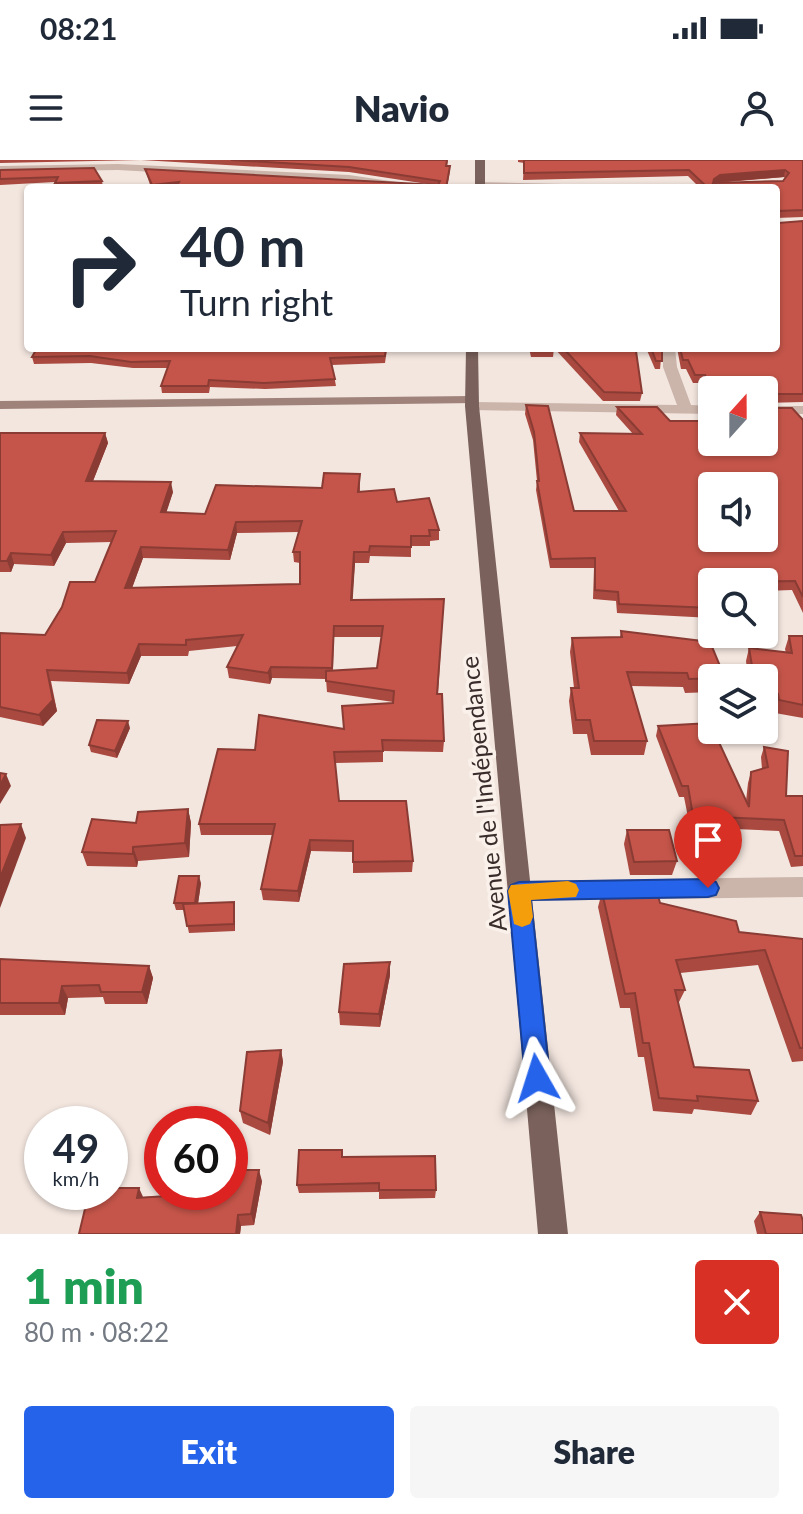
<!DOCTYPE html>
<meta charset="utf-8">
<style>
body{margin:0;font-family:Lato,sans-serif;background:#f6f6f7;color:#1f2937;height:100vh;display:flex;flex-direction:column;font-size:30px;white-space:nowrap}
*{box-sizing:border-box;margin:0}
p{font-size:26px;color:#747a83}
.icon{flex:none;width:44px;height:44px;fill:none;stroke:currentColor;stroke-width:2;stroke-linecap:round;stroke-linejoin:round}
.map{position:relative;height:1074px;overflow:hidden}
.details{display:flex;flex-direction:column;background:#fff;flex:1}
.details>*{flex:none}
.top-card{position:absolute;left:24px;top:24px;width:756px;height:168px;border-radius:8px;box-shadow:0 2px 6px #0004;background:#fff;color:#1f2937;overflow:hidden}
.needle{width:52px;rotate:21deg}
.tools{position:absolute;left:698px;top:216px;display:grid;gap:16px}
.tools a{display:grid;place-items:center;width:80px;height:80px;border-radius:8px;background:#fff;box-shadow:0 2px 6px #0004;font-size:40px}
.speed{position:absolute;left:24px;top:946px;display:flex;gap:16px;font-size:40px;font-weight:700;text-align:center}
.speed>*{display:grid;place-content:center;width:104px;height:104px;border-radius:50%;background:#fff;box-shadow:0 2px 6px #0004;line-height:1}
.speed small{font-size:20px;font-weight:400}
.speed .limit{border:12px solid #d22;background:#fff;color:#111}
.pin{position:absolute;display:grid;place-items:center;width:68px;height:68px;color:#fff;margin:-82px -34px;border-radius:50% 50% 50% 0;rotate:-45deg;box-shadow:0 0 8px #0007}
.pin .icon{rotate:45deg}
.me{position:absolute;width:88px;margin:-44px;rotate:354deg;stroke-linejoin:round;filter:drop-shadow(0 0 6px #0008)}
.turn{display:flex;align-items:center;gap:28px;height:168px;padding:0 24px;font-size:36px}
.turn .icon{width:104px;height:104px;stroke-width:2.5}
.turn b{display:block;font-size:56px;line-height:68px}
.round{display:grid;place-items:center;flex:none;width:84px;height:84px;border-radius:8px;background:#f6f6f7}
.summary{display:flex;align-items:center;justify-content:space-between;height:136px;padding:0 24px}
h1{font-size:48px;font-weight:800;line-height:60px;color:#1e9e55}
.button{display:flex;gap:16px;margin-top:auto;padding:16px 24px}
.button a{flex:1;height:92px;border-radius:8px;background:#2563eb;color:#fff;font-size:32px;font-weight:800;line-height:92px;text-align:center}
.button a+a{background:#f6f6f7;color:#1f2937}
.status{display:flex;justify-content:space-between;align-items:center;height:56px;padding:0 40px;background:#fff;direction:ltr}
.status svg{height:22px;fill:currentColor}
header{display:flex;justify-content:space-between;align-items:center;height:104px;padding:0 24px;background:#fff;font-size:36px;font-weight:800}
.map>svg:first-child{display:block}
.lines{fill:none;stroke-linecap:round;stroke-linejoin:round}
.street{fill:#cbb4aa;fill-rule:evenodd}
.secondary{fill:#9f837b;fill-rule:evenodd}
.primary{fill:#7a615b;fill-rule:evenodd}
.wall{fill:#a94940;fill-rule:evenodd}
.shaded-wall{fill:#8a3c34}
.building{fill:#c5554a;stroke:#8a3c34;stroke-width:2;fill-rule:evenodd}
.route{fill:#2563eb;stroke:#184099;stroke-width:2}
.slow{fill:#f59e0b}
.labels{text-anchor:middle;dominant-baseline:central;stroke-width:7;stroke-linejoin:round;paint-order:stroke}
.street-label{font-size:24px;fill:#392c2a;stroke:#faf1eb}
</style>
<div class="status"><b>08:21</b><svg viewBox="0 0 49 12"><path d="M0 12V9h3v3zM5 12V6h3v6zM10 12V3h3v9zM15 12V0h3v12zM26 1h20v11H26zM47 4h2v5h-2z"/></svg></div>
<header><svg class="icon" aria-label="menu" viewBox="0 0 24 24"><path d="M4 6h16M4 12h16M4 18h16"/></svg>Navio<svg class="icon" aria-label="person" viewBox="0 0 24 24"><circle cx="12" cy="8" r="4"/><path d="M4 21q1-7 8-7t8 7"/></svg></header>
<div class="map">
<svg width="803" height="1074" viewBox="0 0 803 1074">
<rect width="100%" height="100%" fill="#f3e6df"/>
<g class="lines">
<!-- street -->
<g class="street">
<polygon points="118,4 349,15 438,28 118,10 0,12 0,6"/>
<polygon points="477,22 604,25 609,28 480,27"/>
<polygon points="663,188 675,188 677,207 691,245 712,246 712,254 472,250 465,246 472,242 677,245 663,207"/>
<rect x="764" y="246" width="39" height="8"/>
<polygon points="803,717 803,737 519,741 511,738 507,731 511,724 519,721"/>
</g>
<!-- secondary -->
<polygon class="secondary" points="472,236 477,237 477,243 0,249 0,241"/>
<!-- primary -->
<g class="primary">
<rect x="475" y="0" width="10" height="28"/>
<polygon points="466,188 478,188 479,246 568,1074 538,1074 465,246"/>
</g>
</g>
<!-- wall -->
<g class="wall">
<polygon points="0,0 448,0 447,6 450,11 447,28 151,28 145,9 434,25 349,12 141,0 0,3"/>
<path d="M 518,0 L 803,0 L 803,57 L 776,58 L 776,28 L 700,28 L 688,16 L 523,20 L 524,3 L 518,2 ZM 784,17 L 785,18 L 783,21 L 717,23 Z"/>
<polygon points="0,10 102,21 103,27 56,28 55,22 0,25"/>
<polygon points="803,61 803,242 764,243 764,230 712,230 712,239 703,223 693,223 686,209 681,209 677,188 776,188 778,63"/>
<polygon points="387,188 385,203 332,205 336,226 265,229 210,227 209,233 162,233 161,226 168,208 133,208 91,203 34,204 32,197"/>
<polygon points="529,188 554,188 553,197 531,197"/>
<polygon points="554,188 590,188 642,233 640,241 603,241"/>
<polygon points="646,188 662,188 660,209 655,209"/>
<polygon points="526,245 574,351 619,351 579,282 580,273 633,274 616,255 617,247 670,261 712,282 766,248 803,260 803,453 792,430 764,431 764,422 712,422 712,458 617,453 616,441 593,439 594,408 550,408 536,330 537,321 533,280 525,254"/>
<path d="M 0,273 L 105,273 L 108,283 L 93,321 L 173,332 L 166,352 L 205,354 L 322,328 L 360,314 L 360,332 L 397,342 L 439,370 L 439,380 L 430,381 L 430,386 L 411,386 L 411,397 L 370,396 L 369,403 L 355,403 L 352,440 L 444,439 L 438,534 L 444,581 L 443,592 L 383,591 L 383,602 L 335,603 L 339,641 L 413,701 L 412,712 L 353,713 L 353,692 L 311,691 L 299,742 L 263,740 L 261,729 L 273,675 L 201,675 L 199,664 L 255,590 L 343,569 L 393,542 L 327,532 L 326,519 L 272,518 L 270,524 L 229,518 L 227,507 L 237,486 L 189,491 L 188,496 L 141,496 L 129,524 L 51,521 L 57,551 L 43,566 L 0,557 L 0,473 L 45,475 L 95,422 L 112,382 L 66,383 L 54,406 L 14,404 L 11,412 L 0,412 ZM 299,372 L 293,392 L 294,402 L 300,403 L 300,424 L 132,428 L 143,398 L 230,400 L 237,373 ZM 334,477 L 382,477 L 377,508 L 333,511 Z"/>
<polygon points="621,471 712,518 712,532 685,533 683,527 631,526 647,581 644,595 591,595 587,574 573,574 569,541 571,528 574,528 570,492 572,478 620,477"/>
<polygon points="789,476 803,476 803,558 775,553 773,546 764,545 764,518 748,518 746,501 749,488 786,493 785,489"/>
<polygon points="658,566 746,641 748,623 751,612 762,609 761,597 764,587 786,636 803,636 803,706 791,707 779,671 690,667 684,637 679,637 656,576"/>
<polygon points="130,568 117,598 91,592 89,585"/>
<polygon points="188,649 191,663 189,697 138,701 137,707 87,706 82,692 136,663"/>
<polygon points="627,670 677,701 672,715 630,715 624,684"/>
<polygon points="201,723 198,744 234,742 235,748 235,771 189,773 184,750 176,750 174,743"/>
<polygon points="602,732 660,743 739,772 803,779 803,901 792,902 758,805 680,813 685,830 678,844 694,907 758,941 751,955 694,949 692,954 653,951 644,897 638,897 630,848 620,848 598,747"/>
<polygon points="0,799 149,806 153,818 147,844 105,844 103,837 68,838 65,855 0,855"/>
<polygon points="390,815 380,867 340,865 339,852"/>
<polygon points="281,890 283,902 270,975 243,963 240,951"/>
<polygon points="342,997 436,1030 435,1038 379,1039 379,1032 299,1033 297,1025"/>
<polygon points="262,1021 254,1065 241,1066 240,1074 79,1074 143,1037 197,1034"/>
<polygon points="760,1052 803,1074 757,1074 754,1061"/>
</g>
<!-- shaded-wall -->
<g class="shaded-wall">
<polygon points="785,10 784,17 719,22 712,25 714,19 720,15"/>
<polygon points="179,22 180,28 152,28 152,25"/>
<polygon points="105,273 108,283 89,331 86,321"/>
<polygon points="171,322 173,332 163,363 161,352"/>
<polygon points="236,362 237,373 230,400 228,390"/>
<polygon points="63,372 66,383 54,406 51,395"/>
<polygon points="141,387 143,398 128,439 125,428"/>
<polygon points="354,392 355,403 352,451 351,440"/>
<polygon points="11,393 14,404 11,412 7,401"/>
<polygon points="139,484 141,496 129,524 127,513"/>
<polygon points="271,507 272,518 270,524 268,513"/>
<polygon points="47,510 57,551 43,566 39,555"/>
<polygon points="128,561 130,568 117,598 115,591"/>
<polygon points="6,614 11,626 0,644 0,625"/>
<polygon points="188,649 191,663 189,697 185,683"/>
<polygon points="21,664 26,678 0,748 0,718"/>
<polygon points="310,680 311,691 299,742 298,731"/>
<polygon points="133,687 138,701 137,707 133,694"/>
<polygon points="199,716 201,723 197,750 195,743"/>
<polygon points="234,742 235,748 235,771 234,764"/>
<polygon points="390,802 390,815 380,867 379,854"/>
<polygon points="149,806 153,818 147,844 142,832"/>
<polygon points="62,826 68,838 65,855 59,843"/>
<polygon points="281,890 283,902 270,975 268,963"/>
<polygon points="259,1010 262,1021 254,1065 251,1054"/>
<polygon points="139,1028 144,1039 137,1038"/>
<polygon points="238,1055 241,1066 240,1074 236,1074"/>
</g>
<!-- building -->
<g class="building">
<polygon points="231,0 447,0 446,6 450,6 446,28 175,28 179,22 152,25 145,9 438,25 440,21 349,7"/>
<path d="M 524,0 L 803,0 L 803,50 L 778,51 L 776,56 L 776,28 L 708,28 L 689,10 L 524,13 ZM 785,10 L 789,13 L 783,21 L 713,23 L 714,19 L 720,15 Z"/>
<polygon points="94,8 102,21 55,23 58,17 0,19 0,10"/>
<polygon points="776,61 778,63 803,61 803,234 766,234 764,243 764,230 714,230 705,215 695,215 688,200 683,200 680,188 776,188"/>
<polygon points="37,188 386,188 385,196 330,198 335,219 264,223 209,220 208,226 161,226 170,201 131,202 90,196 32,197"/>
<polygon points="563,188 590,188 591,190 636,191 642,233 604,232"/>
<polygon points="651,188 662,188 662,201 656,201"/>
<path d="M 526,245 L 548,246 L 574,351 L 626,351 L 580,273 L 642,274 L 617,247 L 657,247 L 670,261 L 712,261 L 712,282 L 764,282 L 764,246 L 766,248 L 792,248 L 803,260 L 803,437 L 795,421 L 712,422 L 712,448 L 619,444 L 618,432 L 595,430 L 595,398 L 551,399 L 537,321 L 539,321 L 534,272 ZM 712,326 L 764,326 L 764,378 L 712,378 Z"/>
<path d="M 0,273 L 105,273 L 86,321 L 171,322 L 161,352 L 205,354 L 216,325 L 322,328 L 324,313 L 360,314 L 358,332 L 394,329 L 397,342 L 429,338 L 439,370 L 429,370 L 430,376 L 411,376 L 411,387 L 370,386 L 369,392 L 354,392 L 351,440 L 444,439 L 437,534 L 442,534 L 444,581 L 382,580 L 383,591 L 334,592 L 339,641 L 406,641 L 413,701 L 353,702 L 353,681 L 310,680 L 298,731 L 261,729 L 275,664 L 199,664 L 218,589 L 255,590 L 259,555 L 344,569 L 342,546 L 393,543 L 394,531 L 326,521 L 326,511 L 377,508 L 383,466 L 334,466 L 332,508 L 271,507 L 268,513 L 227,507 L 243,475 L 186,480 L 186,485 L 139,484 L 127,513 L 47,510 L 53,540 L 39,555 L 0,547 L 0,473 L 45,475 L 62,447 L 70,422 L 95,422 L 116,371 L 63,372 L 51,395 L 11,393 L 7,401 L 0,401 ZM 302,361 L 293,392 L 300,392 L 300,424 L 125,428 L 141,387 L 228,390 L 236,362 Z"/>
<polygon points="621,471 710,482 725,518 689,519 687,513 627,512 647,581 594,581 590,560 576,560 571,528 579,528 572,478 622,477"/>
<polygon points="789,476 803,476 803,545 779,540 778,534 764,532 764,518 754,518 749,488 792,493"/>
<polygon points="97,560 128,561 115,591 89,585"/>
<polygon points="710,563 749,647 751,612 768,607 764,587 788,591 786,636 803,636 803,696 795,696 784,660 693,656 688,626 682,626 658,566"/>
<polygon points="0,613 6,614 0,625"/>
<polygon points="188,649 185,683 133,687 133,694 82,692 92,659 136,663 138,652"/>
<polygon points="21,664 0,718 0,665"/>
<polygon points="627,670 669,670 677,701 634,702"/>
<polygon points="179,716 199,716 195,743 174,743"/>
<polygon points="602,732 657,732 660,743 736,761 739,772 803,779 803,888 800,888 765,790 676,800 685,830 675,830 694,907 749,910 758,941 697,936 698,941 659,938 649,883 643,883 635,833 625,834"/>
<polygon points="234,742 234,764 187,766 183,744"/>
<polygon points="0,799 149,806 142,832 101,832 99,825 62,826 59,843 0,843"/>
<polygon points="390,802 379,854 339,852 344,804"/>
<polygon points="281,890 268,963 240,951 247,892"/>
<polygon points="299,990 342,990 342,997 435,996 436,1030 379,1030 379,1023 297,1025"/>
<polygon points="230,1010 259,1010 251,1054 238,1055 236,1074 79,1074 89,1032 110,1032 110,1028 139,1028 137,1038 197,1034 197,1032 230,1032"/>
<polygon points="760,1052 801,1055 803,1061 803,1074 766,1074"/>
</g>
<!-- route -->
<polygon class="route" points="708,719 716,722 719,728 716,735 708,737 531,740 550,918 546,927 537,930 528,927 525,918 508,731 511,725 519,722"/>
<!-- slow -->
<polygon class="slow" points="568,721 576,724 579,730 576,737 531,740 533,757 530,764 522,767 514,764 508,731 511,725"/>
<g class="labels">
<!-- street labels -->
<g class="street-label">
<text transform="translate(483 634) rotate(-96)">Avenue de l'Indépendance</text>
</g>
</g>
</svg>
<div class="tools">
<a><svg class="needle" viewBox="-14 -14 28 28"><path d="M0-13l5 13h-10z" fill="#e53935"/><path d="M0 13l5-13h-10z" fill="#747a83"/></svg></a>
<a><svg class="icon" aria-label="sound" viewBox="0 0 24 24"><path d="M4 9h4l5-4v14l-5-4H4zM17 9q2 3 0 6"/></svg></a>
<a><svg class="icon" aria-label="search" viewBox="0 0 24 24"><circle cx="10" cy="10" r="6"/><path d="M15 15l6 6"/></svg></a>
<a><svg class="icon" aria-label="layers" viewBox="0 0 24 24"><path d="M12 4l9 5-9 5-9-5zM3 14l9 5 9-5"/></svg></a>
</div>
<div class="speed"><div>49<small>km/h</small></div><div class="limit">60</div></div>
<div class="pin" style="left:708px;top:728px;background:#d93025"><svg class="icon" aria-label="arrive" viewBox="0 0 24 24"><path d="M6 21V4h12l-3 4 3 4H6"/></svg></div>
<svg class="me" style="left:537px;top:918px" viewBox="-20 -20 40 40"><path d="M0-17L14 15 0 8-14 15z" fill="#2563eb" stroke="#fff" stroke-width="4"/></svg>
<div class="top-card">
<div class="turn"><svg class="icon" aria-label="right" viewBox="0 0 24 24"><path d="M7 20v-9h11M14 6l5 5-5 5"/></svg><div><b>40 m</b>Turn right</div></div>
</div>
</div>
<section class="details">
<div class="summary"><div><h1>1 min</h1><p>80 m · 08:22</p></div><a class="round" style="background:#d93025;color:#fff"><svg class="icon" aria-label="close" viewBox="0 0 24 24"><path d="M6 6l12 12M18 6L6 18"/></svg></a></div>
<div class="button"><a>Exit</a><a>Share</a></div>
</section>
